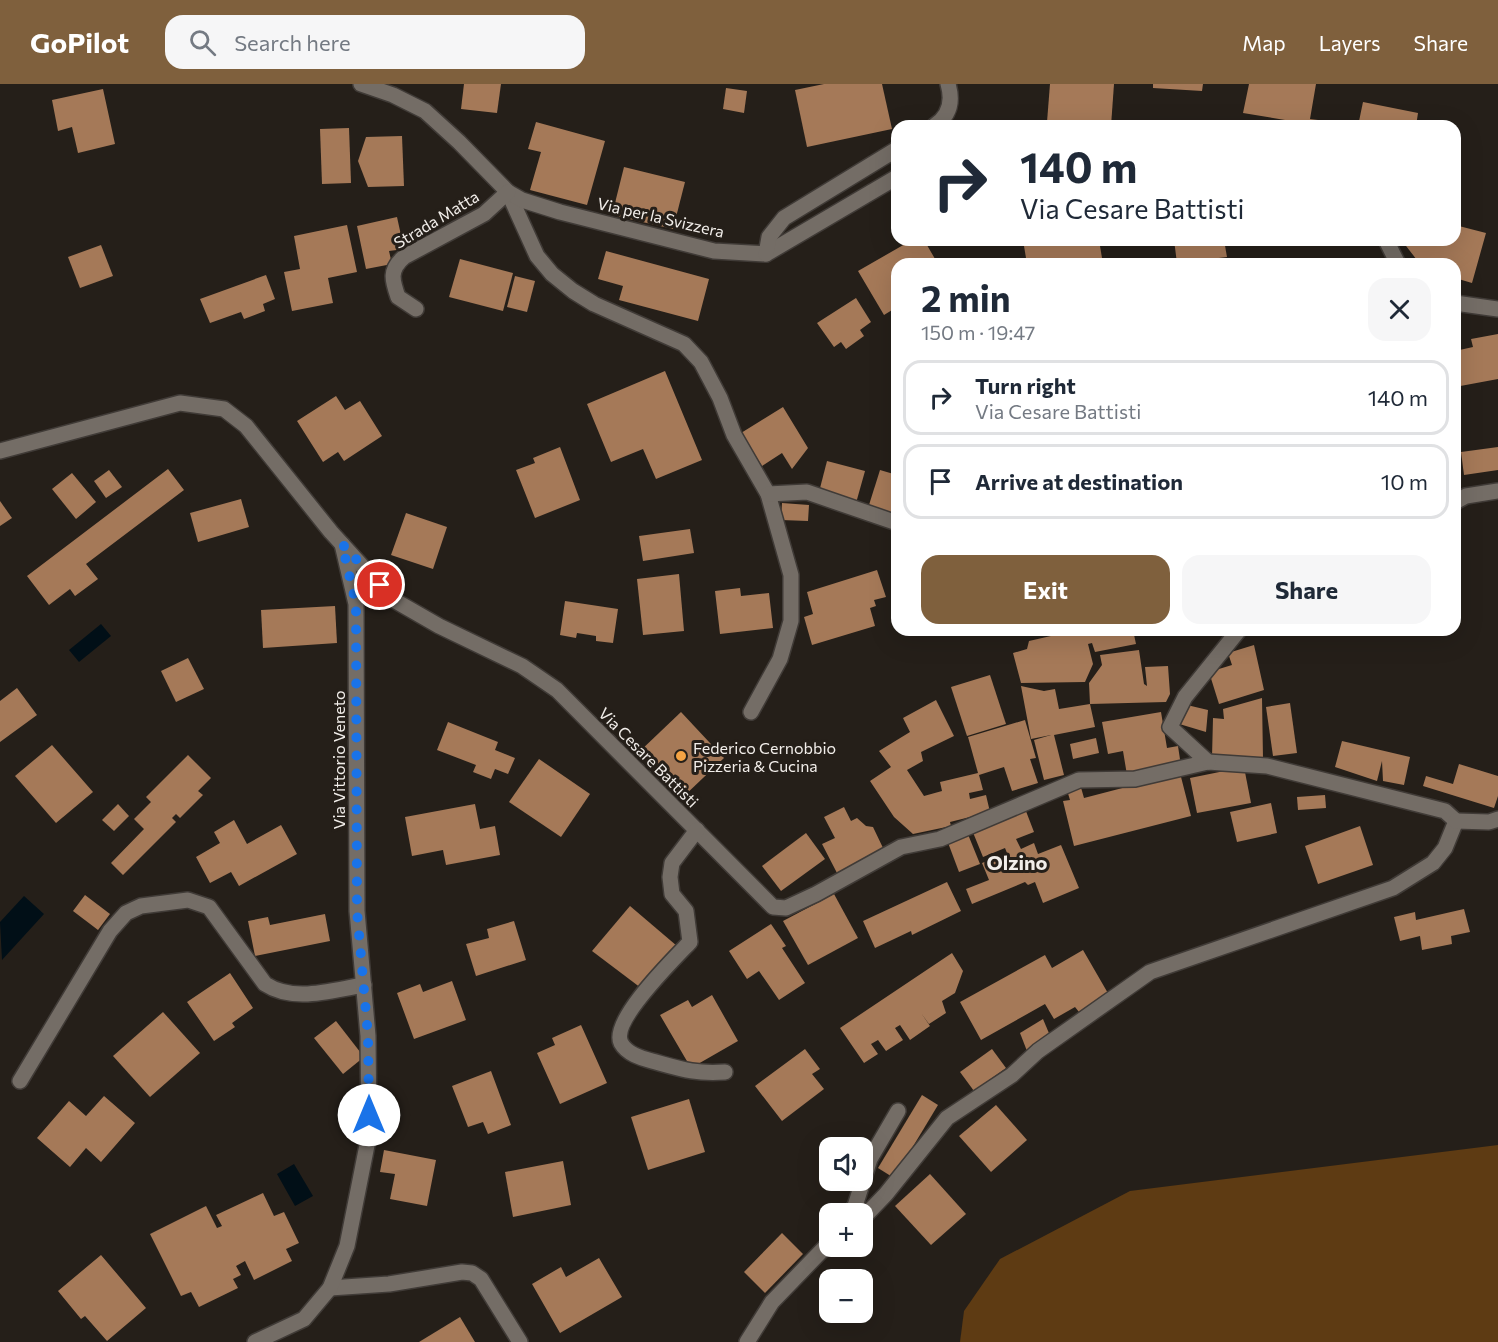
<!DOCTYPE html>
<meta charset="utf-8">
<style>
body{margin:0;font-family:Commissioner,sans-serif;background:#f6f6f7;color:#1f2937;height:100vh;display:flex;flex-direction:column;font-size:22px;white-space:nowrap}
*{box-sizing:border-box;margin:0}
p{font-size:20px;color:#747a83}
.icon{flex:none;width:33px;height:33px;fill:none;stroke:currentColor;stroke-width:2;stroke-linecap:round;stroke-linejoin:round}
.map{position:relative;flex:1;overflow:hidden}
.panel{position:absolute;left:891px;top:174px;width:570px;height:378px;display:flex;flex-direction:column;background:#fff;border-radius:18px;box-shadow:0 6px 24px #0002}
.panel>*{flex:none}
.top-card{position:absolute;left:891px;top:36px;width:570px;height:126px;border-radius:18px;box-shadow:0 6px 24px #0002;background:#fff;color:#1f2937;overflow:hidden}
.fabs{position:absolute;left:819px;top:1053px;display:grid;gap:12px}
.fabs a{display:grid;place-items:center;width:54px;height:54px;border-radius:12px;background:#fff;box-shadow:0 6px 24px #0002;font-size:30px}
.pin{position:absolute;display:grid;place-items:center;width:51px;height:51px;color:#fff;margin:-26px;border:3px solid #fff;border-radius:50%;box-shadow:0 2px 6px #0007}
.me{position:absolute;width:66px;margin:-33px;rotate:0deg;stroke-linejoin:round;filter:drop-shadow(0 0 4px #0008)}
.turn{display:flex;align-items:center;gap:21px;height:126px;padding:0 30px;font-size:27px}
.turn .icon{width:78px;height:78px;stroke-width:2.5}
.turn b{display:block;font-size:42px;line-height:51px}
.round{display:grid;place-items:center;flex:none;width:63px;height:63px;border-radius:18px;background:#f6f6f7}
.headline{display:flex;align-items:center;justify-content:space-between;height:102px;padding:0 30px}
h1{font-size:36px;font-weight:700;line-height:45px}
.cta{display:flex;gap:12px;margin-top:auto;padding:12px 30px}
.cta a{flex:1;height:69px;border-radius:18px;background:#7f603d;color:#fff;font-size:24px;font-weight:700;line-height:69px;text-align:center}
.cta a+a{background:#f6f6f7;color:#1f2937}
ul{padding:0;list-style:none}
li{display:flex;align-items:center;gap:18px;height:75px;margin:0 12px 9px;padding:0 18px;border:3px solid #e0e1e3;border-radius:18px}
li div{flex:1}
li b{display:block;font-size:22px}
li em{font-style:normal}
header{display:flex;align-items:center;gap:36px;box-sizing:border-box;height:84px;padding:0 30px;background:#7f603d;color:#fff}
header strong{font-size:28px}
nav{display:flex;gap:33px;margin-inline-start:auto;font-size:21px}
.search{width:420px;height:54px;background:#f6f6f7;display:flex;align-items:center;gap:15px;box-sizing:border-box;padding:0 21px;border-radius:18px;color:#747a83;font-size:22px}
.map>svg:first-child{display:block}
.forest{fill:#5e3b13}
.water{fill:#010f17}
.building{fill:#a57958}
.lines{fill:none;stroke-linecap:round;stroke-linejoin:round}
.minor-casing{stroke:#403b37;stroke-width:18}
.minor{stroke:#746d66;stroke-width:15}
.route{stroke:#1a73e8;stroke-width:10;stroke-dasharray:0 18}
.poi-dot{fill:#f4a344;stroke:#251f19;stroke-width:2}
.labels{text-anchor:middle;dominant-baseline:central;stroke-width:6;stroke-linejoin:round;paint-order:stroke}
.street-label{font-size:16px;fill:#f2eeea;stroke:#251f19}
.poi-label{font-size:16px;fill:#f2eeea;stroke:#251f19;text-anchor:start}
.quarter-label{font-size:20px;font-weight:bold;fill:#f2eeea;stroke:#251f19}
</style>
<header>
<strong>GoPilot</strong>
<div class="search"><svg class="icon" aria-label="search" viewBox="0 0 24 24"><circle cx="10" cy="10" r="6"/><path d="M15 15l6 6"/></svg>Search here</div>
<nav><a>Map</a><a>Layers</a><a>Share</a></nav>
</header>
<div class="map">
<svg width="1498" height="1258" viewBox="0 0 1498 1258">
<rect width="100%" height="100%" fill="#251f19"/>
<!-- forest -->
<polygon class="forest" points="1498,1061 1498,1258 960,1258 964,1227 1000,1175 1130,1107"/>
<!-- water -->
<g class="water">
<polygon points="101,540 111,552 79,578 69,566"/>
<polygon points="24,812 44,830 2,876 0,838"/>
<polygon points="294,1080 313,1112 295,1122 277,1090"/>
</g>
<!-- building -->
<g class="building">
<polygon points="464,0 501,0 497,29 461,25"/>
<polygon points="824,0 882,0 892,45 807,63 795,6"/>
<polygon points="1050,0 1114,0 1111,42 1047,38"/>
<polygon points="1153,0 1203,0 1202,7 1153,4"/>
<polygon points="1249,0 1316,0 1310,35 1318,36 1317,42 1290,42 1291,37 1243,29"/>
<polygon points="726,4 747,7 744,29 723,25"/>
<polygon points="103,5 115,60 78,69 72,43 58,47 52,16"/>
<polygon points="1363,18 1418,29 1416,42 1358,42"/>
<polygon points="536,38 605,57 587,121 530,106 541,68 528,65"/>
<polygon points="349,44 351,99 322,100 320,45"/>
<polygon points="402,52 404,102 368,103 358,77 366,53"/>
<polygon points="624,83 685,98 673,145 612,131"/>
<polygon points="397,133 404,165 389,167 392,180 366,185 357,142"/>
<polygon points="347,141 357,188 328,194 333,219 292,227 284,188 300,185 294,152"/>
<polygon points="1455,141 1486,149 1472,199 1455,194 1455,180 1420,180 1403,158 1403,156 1455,156"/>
<polygon points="912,156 924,156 938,180 897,180 897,223 884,231 858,187"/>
<polygon points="1023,156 1099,156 1103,180 1027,180"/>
<polygon points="1174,156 1224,156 1227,173 1177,179"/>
<polygon points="101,161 113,192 80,204 68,173"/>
<polygon points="606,167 709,195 698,237 619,216 623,202 598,195"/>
<polygon points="460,175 513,189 503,227 449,213"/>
<polygon points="266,191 275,215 263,220 265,227 244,235 241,228 210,239 200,215"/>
<polygon points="515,192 535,197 527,228 507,223"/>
<polygon points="856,214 871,238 860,246 864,252 846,265 841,258 834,263 817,239"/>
<polygon points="1498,250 1498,295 1455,303 1455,267 1473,263 1471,255"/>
<polygon points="665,287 702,376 656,395 643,365 611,378 587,320"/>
<polygon points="336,312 345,326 360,317 382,352 344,377 338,368 323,378 297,337"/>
<polygon points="783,323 808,364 792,385 782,369 762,382 741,349"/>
<polygon points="560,363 580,416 535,434 516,386 535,379 533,374"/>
<polygon points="1498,363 1498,386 1464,391 1461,368"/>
<polygon points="827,377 865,387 856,419 819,408"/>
<polygon points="168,385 184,406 86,480 98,495 75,512 70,505 49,521 27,492"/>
<polygon points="109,386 122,403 106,414 94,397"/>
<polygon points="880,386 897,391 897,431 869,421"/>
<polygon points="72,389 96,418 76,435 52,405"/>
<polygon points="241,415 249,443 198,458 190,429"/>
<polygon points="0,417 12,434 0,442"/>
<polygon points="782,419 809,421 808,437 781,436"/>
<polygon points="406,429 447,443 433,485 391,471"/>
<polygon points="690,445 694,469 643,477 639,452"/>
<polygon points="877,486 886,513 874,516 876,522 870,524 875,542 812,561 804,533 813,530 807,508"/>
<polygon points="679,490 684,547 643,551 637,495"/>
<polygon points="740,504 741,512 769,509 773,544 720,550 715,507"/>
<polygon points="565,517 618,525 613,559 596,557 596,552 577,549 576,554 560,551"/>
<polygon points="335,522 337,559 263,564 261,526"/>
<polygon points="1077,546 1133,546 1136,560 1095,568 1092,559 1088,560 1093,580 1085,598 1021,599 1013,569 1027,565 1029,557"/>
<polygon points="1254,561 1264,606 1219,620 1209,588 1232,581 1228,569"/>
<polygon points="1139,566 1144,600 1147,602 1145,583 1168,582 1170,610 1166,618 1090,620 1089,599 1102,581 1100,571"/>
<polygon points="188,574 204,605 176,618 161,587"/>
<polygon points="990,591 1006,640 967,652 951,603"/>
<polygon points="1021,602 1044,607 1055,605 1059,625 1090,620 1095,643 1054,651 1064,691 1044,696 1034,656 1051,651 1031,655"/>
<polygon points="17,604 37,631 0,658 0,617"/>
<polygon points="1262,614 1263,675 1212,673 1213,634 1224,635 1223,625"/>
<polygon points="936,616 954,652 921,668 923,677 907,686 924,712 942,707 940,698 978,689 968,653 1025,636 1036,674 1030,675 1038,699 1012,707 1004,683 979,691 983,706 969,709 970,715 986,711 990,728 950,738 951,742 913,750 894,733 870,697 891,683 879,667 910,648 903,634"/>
<polygon points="1290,619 1297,669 1273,672 1266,623"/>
<polygon points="1187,621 1208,626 1206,648 1176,639"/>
<polygon points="681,628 724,674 682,714 638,669"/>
<polygon points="1161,628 1167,664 1178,662 1181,682 1127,691 1123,667 1108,670 1102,638"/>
<polygon points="448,638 498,658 495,666 515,674 508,690 495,685 491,695 473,688 476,681 437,666"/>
<polygon points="1096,654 1099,669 1073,675 1070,660"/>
<polygon points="1342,657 1410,673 1404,701 1383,697 1382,677 1377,697 1335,683"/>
<polygon points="52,661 93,708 56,739 15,692"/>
<polygon points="188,671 211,694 198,707 203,711 180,734 176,730 172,734 176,738 123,791 111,779 144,745 134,735 151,718 146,713"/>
<polygon points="539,675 590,710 561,753 509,718"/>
<polygon points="1459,680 1498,692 1498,712 1494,724 1423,702 1426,692 1453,700"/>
<polygon points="1244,683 1251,719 1197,729 1190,694"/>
<polygon points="1180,689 1191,732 1074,762 1063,717 1070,716 1066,703 1080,700 1084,714"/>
<polygon points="1325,711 1326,724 1298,726 1297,713"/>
<polygon points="1271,719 1277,749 1237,758 1230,728"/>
<polygon points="118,720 129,732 114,747 102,736"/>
<polygon points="475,720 480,745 495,742 500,771 446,781 443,766 412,772 405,733"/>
<polygon points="1024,722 1034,748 1016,755 1021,765 1034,759 1038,770 1061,761 1079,804 1043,819 1035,798 1028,801 1025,798 972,820 966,805 989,796 982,779 1007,769 1005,764 983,773 972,746"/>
<polygon points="844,723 851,737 857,734 866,742 873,743 884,766 837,789 822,760 835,754 824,733"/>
<polygon points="234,736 247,760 281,741 297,770 239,802 231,788 210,799 196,773 220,759 214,748"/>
<polygon points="1360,742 1373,781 1318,800 1305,762"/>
<polygon points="967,748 980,780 959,788 947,756"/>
<polygon points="806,749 825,775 781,807 762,782"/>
<polygon points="947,798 961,827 912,851 911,847 875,864 863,837"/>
<polygon points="834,810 858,854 808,881 783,837"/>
<polygon points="85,811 110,830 98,846 73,827"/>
<polygon points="630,822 677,862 641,904 592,867"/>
<polygon points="1464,825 1470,848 1451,852 1452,860 1422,866 1420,852 1400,857 1394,833 1415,828 1416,836"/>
<polygon points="325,830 330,857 255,872 248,837 268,833 270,841"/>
<polygon points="514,837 526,876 476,892 466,860 489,854 487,845"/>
<polygon points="771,840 786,862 782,864 805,899 779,916 759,887 747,895 729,867"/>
<polygon points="1083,866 1109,911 1079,928 1075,923 1054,935 1045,920 981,956 960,918 1045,871 1052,884"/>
<polygon points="952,869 963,887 955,909 942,917 946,929 929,940 921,929 930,942 910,956 900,941 895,944 903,956 886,967 878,956 871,960 878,970 864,979 840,944"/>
<polygon points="230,889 253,924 232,939 235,943 214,957 187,918"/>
<polygon points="452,897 466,936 414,955 397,909 420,900 423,908"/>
<polygon points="712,911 738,957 691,984 660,931 688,916 692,923"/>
<polygon points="163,928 200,969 150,1013 113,972"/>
<polygon points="1043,935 1051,954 1027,967 1020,949"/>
<polygon points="336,937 364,973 343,990 314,954"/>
<polygon points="581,941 607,999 560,1020 537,969 555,961 552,954"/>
<polygon points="805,965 820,985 812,990 824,1005 782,1037 755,1002"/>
<polygon points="992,965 1006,984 974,1007 960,988"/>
<polygon points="491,987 511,1041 488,1050 483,1038 468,1043 452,1002"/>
<polygon points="922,1011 938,1021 894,1094 878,1084"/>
<polygon points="104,1012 135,1039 101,1078 86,1064 70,1083 37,1054 69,1017 86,1032"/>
<polygon points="689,1015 705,1068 648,1086 631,1033"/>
<polygon points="996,1021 1027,1056 991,1088 959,1052"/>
<polygon points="384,1066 436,1076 427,1122 390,1115 395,1090 380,1088"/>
<polygon points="563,1077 571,1121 513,1133 505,1088"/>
<polygon points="930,1090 966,1130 931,1161 895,1122"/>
<polygon points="263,1109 274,1132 284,1128 299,1159 286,1165 292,1177 254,1196 245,1177 236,1182 241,1191 233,1195 238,1204 199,1223 191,1208 181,1212 150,1150 206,1122 217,1144 222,1142 216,1131"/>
<polygon points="782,1149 803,1170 765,1209 744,1188"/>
<polygon points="101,1171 146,1224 107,1257 85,1232 81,1235 58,1207"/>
<polygon points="599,1174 622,1213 560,1249 532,1200 561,1183 566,1193"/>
<polygon points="460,1233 475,1258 419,1258"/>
</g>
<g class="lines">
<defs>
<g id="minor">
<polyline points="361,0 393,11 425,27 459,58 508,108 537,172 552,190 573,207 594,220 684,260 701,278 720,314 734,351 768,410 791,491 791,537 780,575 751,628"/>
<path d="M 934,42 C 950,32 953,17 948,0"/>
<polyline points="508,108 522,116 560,128 714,167 766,170 897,93"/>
<polyline points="1386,156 1398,180"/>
<polyline points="766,170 769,153 784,134 897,65"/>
<polyline points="1455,219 1498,225"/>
<path d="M 416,225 L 398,213 C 392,196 389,186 404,173 L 484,130 L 508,108"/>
<polyline points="0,367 180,319 224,325 246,342 331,448 392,515 439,542 522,582 557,606 773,823 786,824 816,810 901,763 940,755 1079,696 1135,695 1208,678 1267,682 1445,727 1456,737 1445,764 1433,779 1393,804 1150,888 1038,967 1012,991 947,1034 886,1110 862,1135"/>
<polyline points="768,410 807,408 897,439"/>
<polyline points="1455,418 1466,412 1498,407"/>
<polyline points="1208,678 1170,643 1185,613 1239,546"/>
<polyline points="1456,737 1489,738 1498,735"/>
<path d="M 697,746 L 672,779 L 670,793 L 672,810 L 686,827 L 690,858 C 675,874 610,937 621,959 C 627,970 641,974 652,977 C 681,985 694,990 725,988"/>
<path d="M 20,997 L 110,847 L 126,829 L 141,822 L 188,816 L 209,823 L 265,900 C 294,919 332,906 364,901"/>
<polyline points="849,1130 855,1122 870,1075 898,1027"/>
<polyline points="330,1204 389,1200 462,1188 472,1189 481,1195 520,1258"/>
<polyline points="255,1258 304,1235 330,1204 347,1162 369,1051 368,952 357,827 356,520 342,460"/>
<polyline points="747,1258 772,1218 830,1158"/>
</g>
</defs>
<!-- minor casing -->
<use href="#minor" class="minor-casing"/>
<!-- minor -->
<use href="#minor" class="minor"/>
</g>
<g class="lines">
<!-- route -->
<polyline class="route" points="369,1031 368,952 357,827 356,520 342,460 380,501"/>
</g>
<!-- markers -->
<circle class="poi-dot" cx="681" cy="672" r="6"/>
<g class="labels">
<!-- street labels -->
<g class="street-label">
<text transform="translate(661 133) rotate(13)">Via per la Svizzera</text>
<text transform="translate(436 135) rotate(-31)">Strada Matta</text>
<text transform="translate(649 673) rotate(45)">Via Cesare Battisti</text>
<text transform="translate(338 676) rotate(-90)">Via Vittorio Veneto</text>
</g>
<!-- poi labels -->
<g class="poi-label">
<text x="693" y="663">Federico Cernobbio<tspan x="693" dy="18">Pizzeria &amp; Cucina</tspan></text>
</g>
<!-- quarter labels -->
<g class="quarter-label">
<text x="1017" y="778">Olzino</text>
</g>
</g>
</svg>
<div class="fabs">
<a><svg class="icon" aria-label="sound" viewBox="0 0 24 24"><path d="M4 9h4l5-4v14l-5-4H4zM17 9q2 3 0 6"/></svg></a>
<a>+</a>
<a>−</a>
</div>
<div class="pin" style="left:380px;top:501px;background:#d93025"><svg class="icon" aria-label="arrive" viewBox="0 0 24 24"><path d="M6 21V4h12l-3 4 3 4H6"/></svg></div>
<svg class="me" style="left:369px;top:1031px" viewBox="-20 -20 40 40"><circle r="19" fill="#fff"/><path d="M0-13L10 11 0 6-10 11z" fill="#1a73e8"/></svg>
<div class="top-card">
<div class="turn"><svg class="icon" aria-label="right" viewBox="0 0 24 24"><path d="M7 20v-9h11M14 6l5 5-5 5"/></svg><div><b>140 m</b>Via Cesare Battisti</div></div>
</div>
<section class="panel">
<div class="headline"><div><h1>2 min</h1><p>150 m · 19:47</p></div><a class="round"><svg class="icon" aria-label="close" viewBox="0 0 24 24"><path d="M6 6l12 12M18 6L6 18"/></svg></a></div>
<ul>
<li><svg class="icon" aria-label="right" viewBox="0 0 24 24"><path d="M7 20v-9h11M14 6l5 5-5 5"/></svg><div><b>Turn right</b><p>Via Cesare Battisti</p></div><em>140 m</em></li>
<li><svg class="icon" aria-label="arrive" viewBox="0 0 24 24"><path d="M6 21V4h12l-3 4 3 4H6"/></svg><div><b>Arrive at destination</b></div><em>10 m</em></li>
</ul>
<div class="cta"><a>Exit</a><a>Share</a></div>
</section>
</div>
